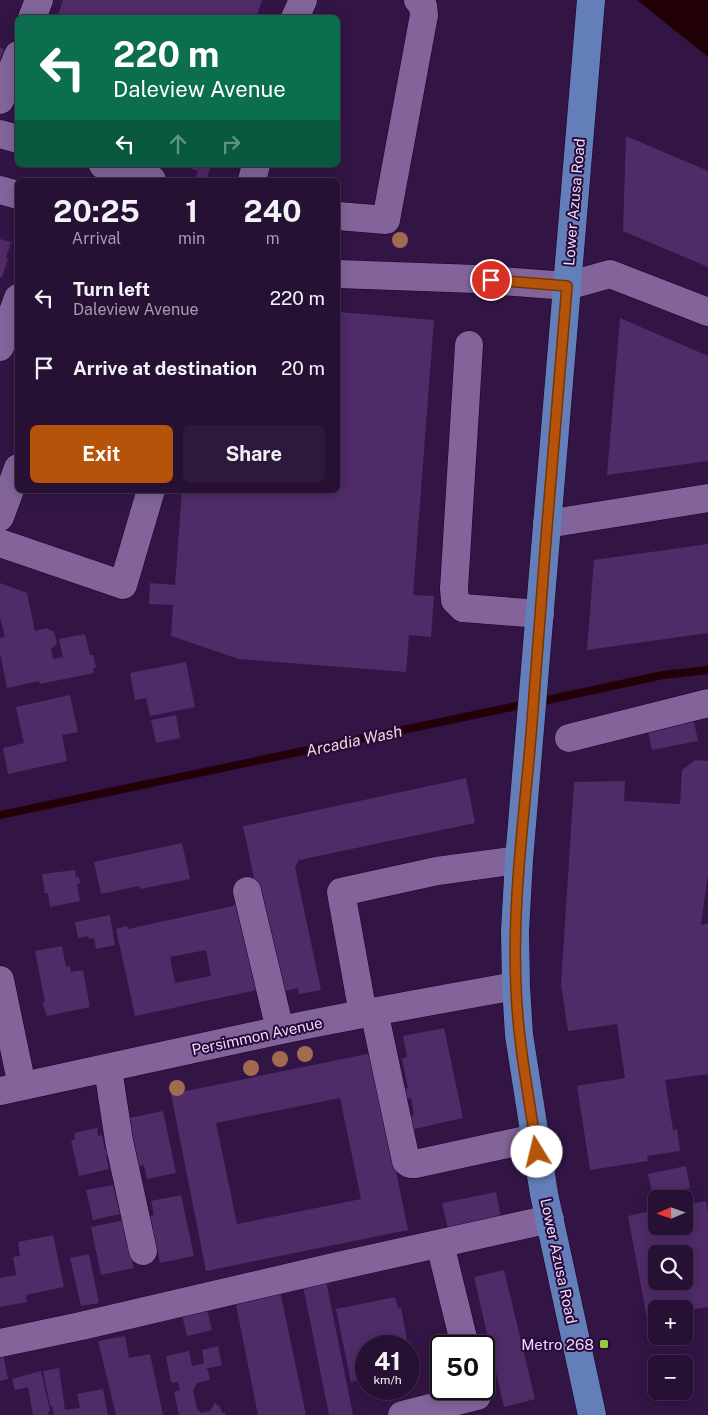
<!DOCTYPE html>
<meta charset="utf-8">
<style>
body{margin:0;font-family:"Public Sans",sans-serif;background:#2e193c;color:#f1f3f6;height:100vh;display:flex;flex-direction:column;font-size:19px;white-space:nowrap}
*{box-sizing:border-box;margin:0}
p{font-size:16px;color:#a49dac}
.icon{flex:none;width:28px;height:28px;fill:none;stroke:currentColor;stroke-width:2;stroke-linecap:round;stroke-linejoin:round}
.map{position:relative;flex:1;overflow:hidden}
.side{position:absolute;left:15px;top:178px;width:325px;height:315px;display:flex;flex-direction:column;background:#261034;border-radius:8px;box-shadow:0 2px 12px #0003,0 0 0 1px #42304f}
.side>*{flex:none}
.guide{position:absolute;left:15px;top:15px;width:325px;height:152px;border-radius:8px;box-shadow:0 2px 12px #0003,0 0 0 1px #42304f;background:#0b6e4f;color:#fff;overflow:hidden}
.needle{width:32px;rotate:268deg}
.tools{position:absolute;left:648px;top:1190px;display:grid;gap:10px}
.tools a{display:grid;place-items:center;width:45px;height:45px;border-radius:8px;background:#261034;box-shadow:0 2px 12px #0003,0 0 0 1px #42304f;font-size:25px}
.speed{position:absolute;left:355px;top:1335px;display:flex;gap:10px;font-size:25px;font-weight:700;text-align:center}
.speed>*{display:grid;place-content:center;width:65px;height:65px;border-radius:50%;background:#261034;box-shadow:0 2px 12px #0003,0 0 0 1px #42304f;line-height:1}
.speed small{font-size:12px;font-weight:400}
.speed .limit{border:2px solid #111;border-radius:8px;background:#fff;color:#111}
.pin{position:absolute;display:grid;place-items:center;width:42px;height:42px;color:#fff;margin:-21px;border:2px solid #fff;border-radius:50%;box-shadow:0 1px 5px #0007}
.me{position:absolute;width:55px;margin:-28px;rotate:351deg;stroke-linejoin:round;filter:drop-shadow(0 0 4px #0008)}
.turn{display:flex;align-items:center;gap:18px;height:105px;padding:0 15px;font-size:22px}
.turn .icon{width:65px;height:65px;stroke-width:2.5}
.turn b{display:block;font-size:35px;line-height:42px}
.lanes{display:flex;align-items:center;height:48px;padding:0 15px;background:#0003;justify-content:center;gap:25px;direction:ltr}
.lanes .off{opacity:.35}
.eta{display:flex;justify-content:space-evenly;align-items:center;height:85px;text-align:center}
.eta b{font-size:30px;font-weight:700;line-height:35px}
.cta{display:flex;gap:10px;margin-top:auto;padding:10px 15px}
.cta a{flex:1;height:58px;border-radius:8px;background:#b45309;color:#fff;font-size:20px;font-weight:700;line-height:58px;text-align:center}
.cta a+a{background:#2e193c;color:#f1f3f6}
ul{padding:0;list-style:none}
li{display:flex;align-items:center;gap:15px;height:70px;padding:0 15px}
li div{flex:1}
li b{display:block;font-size:19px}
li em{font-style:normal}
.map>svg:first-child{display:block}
.water{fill:#220008}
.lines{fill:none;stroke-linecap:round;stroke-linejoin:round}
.stream{stroke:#220008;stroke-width:8}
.building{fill:#4f2b68;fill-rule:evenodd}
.minor-casing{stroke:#19002a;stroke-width:29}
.major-casing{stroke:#19002a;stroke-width:29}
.minor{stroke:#82649a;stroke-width:28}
.major{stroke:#637eb9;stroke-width:28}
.tree{fill:#a26b4f}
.route-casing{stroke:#753606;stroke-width:12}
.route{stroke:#b45309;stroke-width:9}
.poi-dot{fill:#93cd3e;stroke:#280a3a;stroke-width:2}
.labels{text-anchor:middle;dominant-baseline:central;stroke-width:4;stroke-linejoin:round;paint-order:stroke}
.street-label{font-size:15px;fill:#ebdbf9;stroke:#280a3a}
.poi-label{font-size:15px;fill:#ebdbf9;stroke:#280a3a;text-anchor:end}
.water-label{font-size:16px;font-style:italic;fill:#efd6d9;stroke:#280a3a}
</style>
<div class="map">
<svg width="708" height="1415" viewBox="0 0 708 1415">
<rect width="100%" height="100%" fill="#321545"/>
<!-- water -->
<polygon class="water" points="637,0 708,0 708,57"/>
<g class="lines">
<!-- stream -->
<g class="stream">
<polyline points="538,702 663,675 708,670"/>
<polyline points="0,815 526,704"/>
</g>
</g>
<!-- building -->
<g class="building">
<polygon points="63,0 262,0 256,18 57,18"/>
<polygon points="0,48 4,49 0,60"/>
<polygon points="626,136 708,171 708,267 623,231"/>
<polygon points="181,165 211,165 206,180 195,178 198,171"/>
<polygon points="0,239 11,242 6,258 8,259 2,277 0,277"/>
<polygon points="338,312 434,320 413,595 434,596 431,637 409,635 406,672 239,659 171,636 173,605 149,604 150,583 175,585 182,490 338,490"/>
<polygon points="620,318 708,356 708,461 607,475"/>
<polygon points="708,544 708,633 587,650 594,560"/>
<polygon points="0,583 27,593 35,631 47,628 54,632 57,643 51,649 53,659 63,657 59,639 85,634 90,655 93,655 96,667 93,668 94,673 40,684 39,681 7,688 0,653 0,638 5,637 0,618"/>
<polygon points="186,662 195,707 150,716 146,698 135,700 130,673"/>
<polygon points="70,695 78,732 62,735 67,761 8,774 3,748 24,743 16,707"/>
<polygon points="176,715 180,738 156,743 151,720"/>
<polygon points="694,722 698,741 652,750 648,731"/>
<polygon points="695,760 708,761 708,874 701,925 708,923 708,1074 665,1080 673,1130 677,1129 680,1151 647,1156 648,1161 590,1170 577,1086 625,1078 617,1024 568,1031 561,985 574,782 625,781 624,801 680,804 682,770"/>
<polygon points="466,778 475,823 299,860 295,867 321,990 299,994 298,988 278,993 243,826"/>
<polygon points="182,843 190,879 140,889 139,886 101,894 94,862"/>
<polygon points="75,870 76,877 79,877 80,883 77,884 80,901 50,907 48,893 45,893 42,874"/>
<path d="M 244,902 L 262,989 L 135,1016 L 116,929 L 127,926 L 128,929 L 233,906 L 233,905 ZM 206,950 L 211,976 L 175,983 L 170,957 Z"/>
<polygon points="110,915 115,945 96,949 94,938 89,939 88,936 78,938 75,922"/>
<polygon points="62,946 66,967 70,966 71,972 83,970 90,1007 47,1016 42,1002 45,1002 35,951"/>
<polygon points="444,1028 463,1118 410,1130 408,1117 414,1115 411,1098 404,1100 401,1089 408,1088 402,1059 407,1057 403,1036"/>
<path d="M 372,1053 L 408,1230 L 206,1271 L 171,1094 ZM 340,1098 L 361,1199 L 237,1224 L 216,1123 Z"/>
<polygon points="163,1111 176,1173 147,1179 144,1165 139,1166 129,1118"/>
<polygon points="97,1128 98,1136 102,1135 105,1150 107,1149 109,1155 106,1156 109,1169 79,1176 71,1140 75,1140 74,1133"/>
<polygon points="686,1166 690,1188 653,1196 648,1174"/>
<polygon points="113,1185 120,1214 93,1220 86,1190"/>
<polygon points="496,1192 501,1217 448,1229 442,1203"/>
<polygon points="181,1195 194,1256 160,1263 150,1216 154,1215 151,1201"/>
<path d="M 706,1201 L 708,1213 L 708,1307 L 684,1311 L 684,1309 L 656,1309 L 656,1316 L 647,1318 L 628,1216 L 656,1210 L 656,1226 L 684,1226 L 684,1205 ZM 656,1254 L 684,1254 L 684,1281 L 656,1281 Z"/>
<polygon points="124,1220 134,1259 131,1259 134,1268 101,1275 91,1227"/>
<polygon points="53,1235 64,1287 26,1295 27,1302 0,1307 0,1278 16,1275 13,1257 20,1256 18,1242"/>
<polygon points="89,1254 99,1303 81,1306 70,1258"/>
<polygon points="504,1270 535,1399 504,1407 474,1277"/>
<polygon points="326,1281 353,1415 329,1415 303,1286"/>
<polygon points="280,1291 306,1415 258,1415 235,1300"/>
<polygon points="395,1297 398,1308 401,1307 408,1346 366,1346 366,1379 351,1382 336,1309"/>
<polygon points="206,1305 212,1330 187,1336 181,1311"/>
<polygon points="125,1336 129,1358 150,1354 163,1415 116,1415 98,1341"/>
<polygon points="218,1346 222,1365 206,1369 206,1370 208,1370 210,1380 197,1383 193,1391 197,1409 201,1413 210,1411 215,1403 220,1407 222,1413 225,1412 226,1415 179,1415 174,1392 180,1390 178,1382 171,1383 166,1356 189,1351 192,1366 204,1363 202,1350"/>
<polygon points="0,1349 2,1349 8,1379 0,1381"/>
<polygon points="59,1368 65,1410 80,1408 77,1394 103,1389 108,1415 54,1415 52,1406 50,1406 43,1371"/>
<polygon points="41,1371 50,1411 48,1411 49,1415 33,1415 28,1387 15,1390 12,1379"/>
</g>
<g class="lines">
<defs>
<g id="minor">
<polyline points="32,18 39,0"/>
<polyline points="295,18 303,0"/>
<polyline points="0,100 18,55"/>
<polyline points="0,134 18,139"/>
<polyline points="103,165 152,180"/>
<polyline points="252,180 256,165"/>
<polyline points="0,190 18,195"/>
<polyline points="338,216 386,220 424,15 423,6 418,0"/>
<polyline points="338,274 476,279 567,286 610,274 708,312"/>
<polyline points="469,345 454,589 455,600 463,608 540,614"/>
<polyline points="0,347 18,298"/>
<polyline points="0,517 18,468"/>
<polyline points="547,524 708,498"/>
<polyline points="0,543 123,585 151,490"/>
<polyline points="569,738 708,703"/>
<polyline points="247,891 280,1030"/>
<polyline points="0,980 22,1086"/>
<polyline points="374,1011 406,1161 410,1164 415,1164 535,1138"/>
<polyline points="363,1014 341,892 437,871 519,860"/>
<polyline points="108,1069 119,1141 143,1251"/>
<path d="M 0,1091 C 94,1071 187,1050 281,1030 C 359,1014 437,1000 516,986"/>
<polyline points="440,1244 465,1346"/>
<polyline points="0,1343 81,1326 334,1267 550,1219"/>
<polyline points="402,1415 477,1396"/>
</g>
<polyline id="major" points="591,0 519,860 515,931 516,986 519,1035 544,1194 592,1415"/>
</defs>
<!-- minor casing -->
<use href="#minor" class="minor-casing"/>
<!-- major casing -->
<use href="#major" class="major-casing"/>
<!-- minor -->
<use href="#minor" class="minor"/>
<!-- major -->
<use href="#major" class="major"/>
</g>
<!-- trees -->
<g class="tree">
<circle cx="400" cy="240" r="8"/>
<circle cx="305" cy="1054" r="8"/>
<circle cx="280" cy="1059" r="8"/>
<circle cx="251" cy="1068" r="8"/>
<circle cx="177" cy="1088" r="8"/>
</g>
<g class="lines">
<defs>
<path id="route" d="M 491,280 L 567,286 C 554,436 542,585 531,735 C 524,819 512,903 516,988 C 518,1043 529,1097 537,1152"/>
</defs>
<!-- route casing -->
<use href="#route" class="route-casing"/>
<!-- route -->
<use href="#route" class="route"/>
</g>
<!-- markers -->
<rect class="poi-dot" x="599" y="1339" width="10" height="10" rx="2.5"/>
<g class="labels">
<!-- street labels -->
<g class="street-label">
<text transform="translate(574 202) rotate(-85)">Lower Azusa Road</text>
<text transform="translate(257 1036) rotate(-12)">Persimmon Avenue</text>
<text transform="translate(559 1261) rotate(78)">Lower Azusa Road</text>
</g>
<!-- poi labels -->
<g class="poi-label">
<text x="594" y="1344">Metro 268</text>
</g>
<!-- water labels -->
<g class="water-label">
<text transform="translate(354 741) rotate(-12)">Arcadia Wash</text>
</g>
</g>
</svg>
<div class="tools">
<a><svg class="needle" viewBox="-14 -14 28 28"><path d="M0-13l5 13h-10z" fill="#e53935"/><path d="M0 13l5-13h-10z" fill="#a49dac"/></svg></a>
<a><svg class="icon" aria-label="search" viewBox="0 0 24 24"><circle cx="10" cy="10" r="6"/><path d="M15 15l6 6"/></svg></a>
<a>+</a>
<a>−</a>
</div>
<div class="speed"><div>41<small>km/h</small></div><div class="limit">50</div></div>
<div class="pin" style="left:491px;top:280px;background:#d93025"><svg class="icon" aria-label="arrive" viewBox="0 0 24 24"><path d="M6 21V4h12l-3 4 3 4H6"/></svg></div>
<svg class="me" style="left:537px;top:1152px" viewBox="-20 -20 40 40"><circle r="19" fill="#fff"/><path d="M0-13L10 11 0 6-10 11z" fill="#b45309"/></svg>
<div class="guide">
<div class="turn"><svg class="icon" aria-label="left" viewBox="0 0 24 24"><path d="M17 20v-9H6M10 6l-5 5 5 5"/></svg><div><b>220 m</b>Daleview Avenue</div></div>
<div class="lanes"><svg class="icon" aria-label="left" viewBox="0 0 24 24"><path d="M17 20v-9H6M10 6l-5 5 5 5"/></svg><svg class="icon off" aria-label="ahead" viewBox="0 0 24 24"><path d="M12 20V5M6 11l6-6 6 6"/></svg><svg class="icon off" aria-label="right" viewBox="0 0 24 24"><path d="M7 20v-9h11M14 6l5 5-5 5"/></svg></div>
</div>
<section class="side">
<div class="eta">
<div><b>20:25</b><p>Arrival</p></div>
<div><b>1</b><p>min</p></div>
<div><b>240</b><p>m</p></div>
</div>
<ul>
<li><svg class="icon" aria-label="left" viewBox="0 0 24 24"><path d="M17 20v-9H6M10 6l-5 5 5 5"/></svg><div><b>Turn left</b><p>Daleview Avenue</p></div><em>220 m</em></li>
<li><svg class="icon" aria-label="arrive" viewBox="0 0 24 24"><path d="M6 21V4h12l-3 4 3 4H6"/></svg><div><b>Arrive at destination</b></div><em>20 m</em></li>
</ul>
<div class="cta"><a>Exit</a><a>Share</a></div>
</section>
</div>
